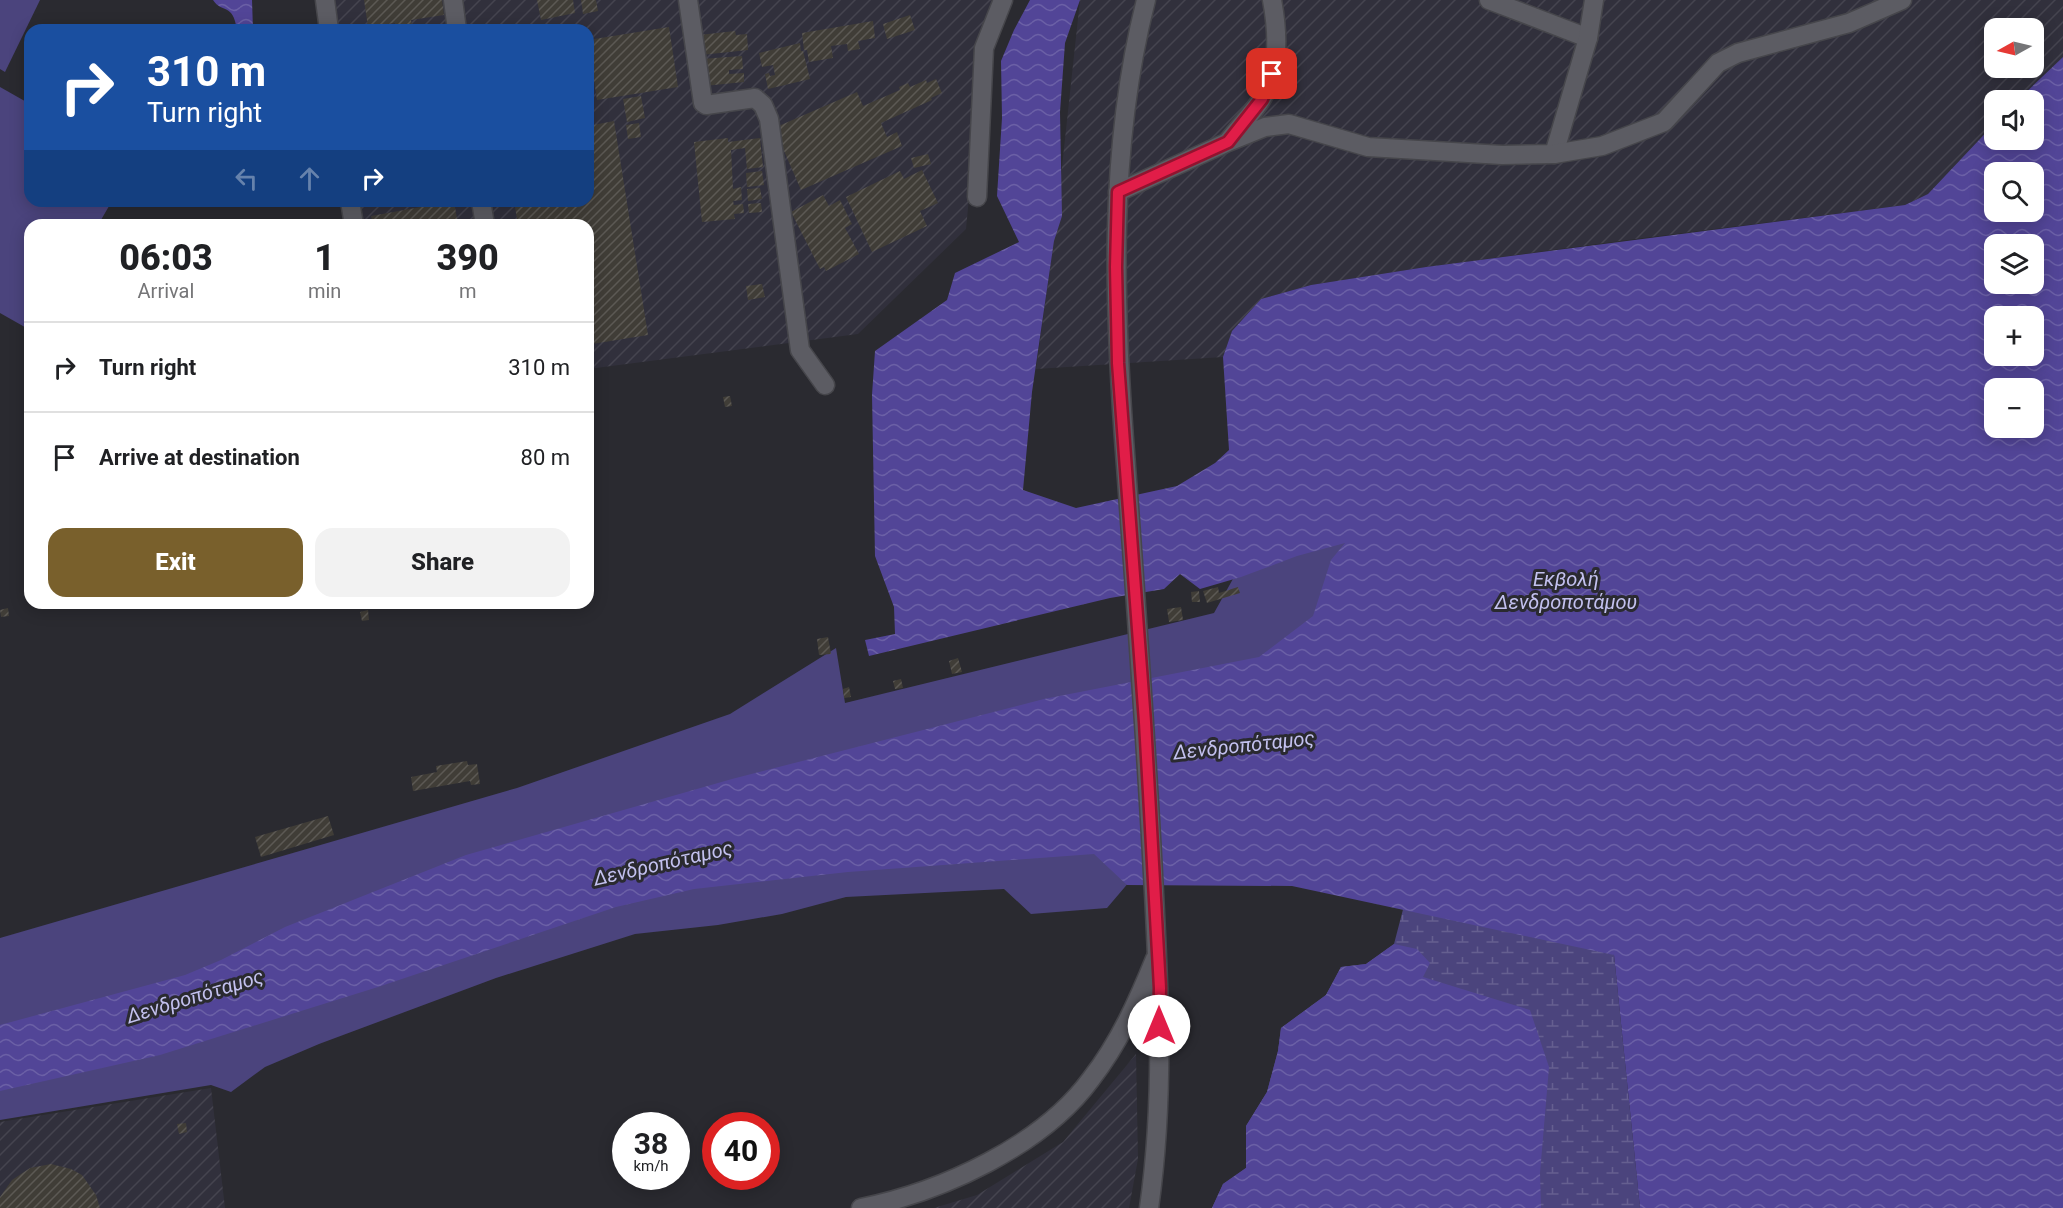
<!DOCTYPE html>
<meta charset="utf-8">
<style>
body{margin:0;font-family:Roboto,sans-serif;background:#f2f2f2;color:#202124;height:100vh;display:flex;flex-direction:column;font-size:22px;white-space:nowrap}
*{box-sizing:border-box;margin:0}
p{font-size:20px;color:#757577}
.icon{flex:none;width:33px;height:33px;fill:none;stroke:currentColor;stroke-width:2;stroke-linecap:round;stroke-linejoin:round}
.map{position:relative;flex:1;overflow:hidden}
.sheet{position:absolute;left:24px;top:219px;width:570px;height:390px;display:flex;flex-direction:column;background:#fff;border-radius:18px;box-shadow:0 3px 15px #0003}
.sheet>*{flex:none}
.guide{position:absolute;left:24px;top:24px;width:570px;height:183px;border-radius:18px;box-shadow:0 3px 15px #0003;background:#1a4fa0;color:#fff;overflow:hidden}
.needle{width:39px;rotate:262deg}
.buttons{position:absolute;left:1984px;top:18px;display:grid;gap:12px}
.buttons a{display:grid;place-items:center;width:60px;height:60px;border-radius:12px;background:#fff;box-shadow:0 3px 15px #0003;font-size:30px}
.speed{position:absolute;left:612px;top:1112px;display:flex;gap:12px;font-size:30px;font-weight:700;text-align:center}
.speed>*{display:grid;place-content:center;width:78px;height:78px;border-radius:50%;background:#fff;box-shadow:0 3px 15px #0003;line-height:1}
.speed small{font-size:15px;font-weight:400}
.speed .limit{border:9px solid #d22;background:#fff;color:#111}
.pin{position:absolute;display:grid;place-items:center;width:51px;height:51px;color:#fff;margin:-26px;border-radius:12px;box-shadow:0 3px 9px #0006}
.me{position:absolute;width:66px;margin:-33px;rotate:0deg;stroke-linejoin:round;filter:drop-shadow(0 0 4px #0008)}
.turn{display:flex;align-items:center;gap:21px;height:126px;padding:0 24px;font-size:27px}
.turn .icon{width:78px;height:78px;stroke-width:2.5}
.turn b{display:block;font-size:42px;line-height:51px}
.lanes{display:flex;align-items:center;height:57px;padding:0 24px;background:#0003;justify-content:center;gap:30px;direction:ltr}
.lanes .off{opacity:.35}
.eta{display:flex;justify-content:space-evenly;align-items:center;height:102px;text-align:center}
.eta b{font-size:36px;font-weight:800;line-height:42px}
.button{display:flex;gap:12px;margin-top:auto;padding:12px 24px}
.button a{flex:1;height:69px;border-radius:18px;background:#79602c;color:#fff;font-size:24px;font-weight:800;line-height:69px;text-align:center}
.button a+a{background:#f2f2f2;color:#202124}
ul{padding:0;list-style:none}
li{display:flex;align-items:center;gap:18px;height:90px;padding:0 24px;border-top:2px solid #e0e0e0}
li div{flex:1}
li b{display:block;font-size:22px}
li em{font-style:normal}
.map>svg:first-child{display:block}
.industrial{fill:url(#industrial-furrows);fill-rule:evenodd}
.grass{fill:#4b447d}
.wetland{fill:url(#wetland-marsh)}
.water{fill:url(#water-waves);fill-rule:evenodd}
.building{fill:url(#building-hatch)}
.lines{fill:none;stroke-linecap:round;stroke-linejoin:round}
.minor-casing{stroke:#46464b;stroke-width:21}
.minor{stroke:#5c5c63;stroke-width:18}
.route-casing{stroke:#92132f;stroke-width:15}
.route{stroke:#e11d48;stroke-width:10}
.labels{text-anchor:middle;dominant-baseline:central;stroke-width:6;stroke-linejoin:round;paint-order:stroke}
.water-label{font-size:20px;font-style:italic;fill:#c3c1ef;stroke:#2a2a30}
</style>
<div class="map">
<svg width="2063" height="1208" viewBox="0 0 2063 1208">
<defs>
<pattern id="industrial-furrows" width="10" height="10" patternUnits="userSpaceOnUse" patternTransform="scale(1.5)"><rect width="10" height="10" fill="#31303c"/><path d="M-1 1l2-2M0 10L10 0M9 11l2-2" fill="none" stroke="#45444f"/></pattern>
<pattern id="wetland-marsh" width="20" height="14" patternUnits="userSpaceOnUse" patternTransform="scale(1.5)"><rect width="20" height="14" fill="#4b447d"/><path d="M1 5h8M5 5V1M11 12h8M15 12V8" fill="none" stroke="#655f90"/></pattern>
<pattern id="water-waves" width="16" height="10" patternUnits="userSpaceOnUse" patternTransform="scale(1.5)"><rect width="16" height="10" fill="#524597"/><path d="M0 5q4-4 8 0t8 0" fill="none" stroke="#6b60a6"/></pattern>
<pattern id="building-hatch" width="6" height="6" patternUnits="userSpaceOnUse" patternTransform="scale(1.5)"><rect width="6" height="6" fill="#403d37"/><path d="M-1 1l2-2M0 6l6-6M5 7l2-2" fill="none" stroke="#5c5954"/></pattern>
</defs>
<rect width="100%" height="100%" fill="#2a2a30"/>
<!-- industrial -->
<g class="industrial">
<polygon points="325,0 1002,0 977,113 966,229 858,334 588,369 588,225 354,225 350,201 588,201 588,30 329,30"/>
<path d="M 1080,0 L 2063,0 L 2063,57 L 2018,100 L 1995,100 L 1995,123 L 1928,194 L 1905,205 L 1635,239 L 1426,267 L 1311,285 L 1261,299 L 1232,331 L 1223,357 L 1036,369 L 1054,241 ZM 1995,28 L 2034,28 L 2034,68 L 1995,68 Z"/>
<polygon points="1136,1054 1138,1159 1129,1208 934,1208 977,1195 1063,1142"/>
<polygon points="211,1088 225,1208 0,1208 0,1122"/>
</g>
<!-- grass -->
<g class="grass">
<polygon points="0,0 40,0 5,72 0,69"/>
<polygon points="0,87 30,104 30,201 112,201 98,225 30,225 30,330 0,313"/>
<polygon points="1350,525 1409,893 1247,872 1130,881 1107,908 1031,914 1004,889 846,897 782,914 718,925 635,934 496,978 319,1044 265,1067 231,1092 211,1085 0,1120 0,938 517,788 730,714 836,648 845,703 1214,613 1244,559"/>
</g>
<!-- wetland -->
<polygon class="wetland" points="1437,779 1614,955 1640,1208 1212,1208 1223,1184 1246,1168 1246,1126 1267,1092 1278,1051 1281,1028 1326,995 1341,967 1366,964 1394,944"/>
<!-- water -->
<g class="water">
<path d="M 213,0 L 252,0 L 253,30 L 237,30 C 233,2 222,14 213,0 Z"/>
<path d="M 1030,0 L 1080,0 L 1065,43 L 1060,112 L 1062,216 L 1054,241 L 1032,392 L 1023,490 L 1076,508 L 1177,486 L 1215,463 L 1229,450 L 1223,357 L 1232,331 L 1261,299 L 1311,285 L 1426,267 L 1905,205 L 1928,194 L 1995,123 L 1995,140 L 2034,140 L 2034,100 L 2018,100 L 2063,57 L 2063,1208 L 1640,1208 L 1614,955 L 1292,886 L 1127,885 L 1094,854 L 848,872 L 694,889 L 616,907 L 378,987 L 160,1055 L 0,1091 L 0,1025 L 185,975 L 221,960 L 285,927 L 466,855 L 732,779 L 1044,699 L 1259,657 L 1313,616 L 1331,560 L 1345,543 L 1297,556 L 1241,577 L 1200,589 L 1180,574 L 1164,589 L 1110,598 L 869,656 L 865,640 L 895,634 L 894,607 L 875,556 L 872,395 L 875,351 L 947,300 L 955,273 L 1019,242 L 997,196 L 1002,118 L 1001,61 L 1014,30 ZM 1995,172 L 2034,172 L 2034,212 L 1995,212 ZM 1995,244 L 2034,244 L 2034,284 L 1995,284 ZM 1995,316 L 2034,316 L 2034,356 L 1995,356 ZM 1995,388 L 2034,388 L 2034,428 L 1995,428 Z"/>
<polygon points="1394,944 1417,949 1430,963 1423,977 1530,1010 1549,1067 1540,1173 1541,1208 1212,1208 1223,1184 1246,1168 1246,1126 1267,1092 1278,1051 1281,1028 1326,995 1341,967 1366,964"/>
</g>
<!-- building -->
<g class="building">
<polygon points="364,0 442,0 444,15 411,20 413,30 396,30 395,23 368,27"/>
<polygon points="537,0 573,0 575,13 541,20"/>
<polygon points="581,0 596,0 598,11 583,14"/>
<polygon points="910,15 915,30 887,39 883,24"/>
<polygon points="873,21 875,38 858,41 860,49 848,51 847,44 831,46 833,58 809,62 807,50 804,50 802,33"/>
<polygon points="669,27 678,87 597,100 588,40"/>
<polygon points="735,31 736,35 747,34 748,50 701,55 699,35"/>
<polygon points="800,43 801,51 803,51 810,79 768,89 765,74 769,73 770,76 775,75 773,65 762,67 759,53"/>
<polygon points="742,56 743,69 729,70 729,74 744,73 744,82 704,86 701,59"/>
<polygon points="936,79 942,93 931,98 932,100 881,123 887,137 897,132 902,146 801,190 774,128 857,92 863,106 900,90 899,87 908,83 910,87 926,80 927,83"/>
<polygon points="641,96 645,118 627,122 623,99"/>
<polygon points="614,121 648,335 592,344 588,319 588,225 518,225 514,201 588,201 588,126"/>
<polygon points="639,123 641,137 628,139 626,125"/>
<polygon points="728,138 728,142 760,138 763,167 747,169 745,148 731,150 733,189 741,187 742,200 733,201 734,205 743,204 744,213 734,214 735,219 702,222 694,142"/>
<polygon points="928,154 931,164 914,168 911,158"/>
<polygon points="922,170 938,203 920,211 927,226 872,252 846,197 900,171 904,179"/>
<polygon points="762,171 764,185 747,187 746,173"/>
<polygon points="760,188 762,199 748,201 747,189"/>
<polygon points="823,195 829,206 840,200 852,224 845,228 859,254 826,271 824,267 820,269 791,212"/>
<polygon points="454,201 458,225 373,225 371,216"/>
<polygon points="761,203 762,212 749,213 748,204"/>
<polygon points="762,284 765,297 748,300 746,286"/>
<polygon points="730,396 732,406 725,407 723,397"/>
<polygon points="1218,587 1219,593 1238,587 1240,593 1207,603 1203,591"/>
<polygon points="1199,591 1200,602 1192,602 1191,592"/>
<polygon points="1181,607 1183,620 1169,622 1167,609"/>
<polygon points="8,608 9,616 1,617 0,610"/>
<polygon points="368,610 369,620 362,621 360,612"/>
<polygon points="828,637 831,654 819,655 817,639"/>
<polygon points="958,658 962,672 952,674 949,661"/>
<polygon points="901,679 903,688 895,689 893,681"/>
<polygon points="849,687 851,697 844,698 843,689"/>
<polygon points="467,761 468,765 477,764 480,784 471,785 470,781 413,791 411,777 437,772 436,766"/>
<polygon points="328,816 334,835 261,857 255,837"/>
<polygon points="186,1123 187,1132 179,1134 177,1124"/>
<polygon points="51,1164 71,1169 82,1175 96,1195 100,1208 0,1208 0,1197 12,1180 30,1168"/>
</g>
<g class="lines">
<defs>
<g id="minor">
<polyline points="325,0 329,30"/>
<polyline points="453,0 457,30"/>
<polyline points="688,0 703,103 706,105 755,98 763,105 769,119 800,350 825,385"/>
<path d="M 1146,0 C 1107,152 1114,311 1126,466 C 1136,602 1146,738 1153,874 C 1159,985 1165,1097 1149,1208"/>
<polyline points="1489,0 1588,38"/>
<path d="M 1229,140 C 1239,127 1252,114 1261,100 C 1280,72 1278,32 1272,0"/>
<polyline points="1554,154 1588,38 1594,0"/>
<polyline points="1118,192 1228,142 1265,127 1289,124 1368,147 1502,155 1554,154 1602,146 1664,122 1718,63 1738,53 1849,23 1902,0"/>
<polyline points="977,197 984,48 1003,0"/>
<polyline points="350,201 354,225"/>
<polyline points="481,201 485,225"/>
<path d="M 861,1208 C 941,1192 1042,1146 1091,1079 C 1119,1043 1138,1001 1155,959"/>
</g>
</defs>
<!-- minor casing -->
<use href="#minor" class="minor-casing"/>
<!-- minor -->
<use href="#minor" class="minor"/>
</g>
<g class="lines">
<defs>
<polyline id="route" points="1159,1026 1160,988 1145,722 1118,363 1116,267 1118,192 1228,142 1262,99 1272,74"/>
</defs>
<!-- route casing -->
<use href="#route" class="route-casing"/>
<!-- route -->
<use href="#route" class="route"/>
</g>
<g class="labels">
<!-- water labels -->
<g class="water-label">
<text x="1566" y="579">Εκβολή<tspan x="1566" dy="23">Δενδροποτάμου</tspan></text>
<text transform="translate(1244 745) rotate(-6)">Δενδροπόταμος</text>
<text transform="translate(663 863) rotate(-13)">Δενδροπόταμος</text>
<text transform="translate(195 996) rotate(-17)">Δενδροπόταμος</text>
</g>
</g>
</svg>
<div class="buttons">
<a><svg class="needle" viewBox="-14 -14 28 28"><path d="M0-13l5 13h-10z" fill="#e53935"/><path d="M0 13l5-13h-10z" fill="#757577"/></svg></a>
<a><svg class="icon" aria-label="sound" viewBox="0 0 24 24"><path d="M4 9h4l5-4v14l-5-4H4zM17 9q2 3 0 6"/></svg></a>
<a><svg class="icon" aria-label="search" viewBox="0 0 24 24"><circle cx="10" cy="10" r="6"/><path d="M15 15l6 6"/></svg></a>
<a><svg class="icon" aria-label="layers" viewBox="0 0 24 24"><path d="M12 4l9 5-9 5-9-5zM3 14l9 5 9-5"/></svg></a>
<a>+</a>
<a>−</a>
</div>
<div class="speed"><div>38<small>km/h</small></div><div class="limit">40</div></div>
<div class="pin" style="left:1272px;top:74px;background:#d93025"><svg class="icon" aria-label="arrive" viewBox="0 0 24 24"><path d="M6 21V4h12l-3 4 3 4H6"/></svg></div>
<svg class="me" style="left:1159px;top:1026px" viewBox="-20 -20 40 40"><circle r="19" fill="#fff"/><path d="M0-13L10 11 0 6-10 11z" fill="#e11d48"/></svg>
<div class="guide">
<div class="turn"><svg class="icon" aria-label="right" viewBox="0 0 24 24"><path d="M7 20v-9h11M14 6l5 5-5 5"/></svg><div><b>310 m</b>Turn right</div></div>
<div class="lanes"><svg class="icon off" aria-label="left" viewBox="0 0 24 24"><path d="M17 20v-9H6M10 6l-5 5 5 5"/></svg><svg class="icon off" aria-label="ahead" viewBox="0 0 24 24"><path d="M12 20V5M6 11l6-6 6 6"/></svg><svg class="icon" aria-label="right" viewBox="0 0 24 24"><path d="M7 20v-9h11M14 6l5 5-5 5"/></svg></div>
</div>
<section class="sheet">
<div class="eta">
<div><b>06:03</b><p>Arrival</p></div>
<div><b>1</b><p>min</p></div>
<div><b>390</b><p>m</p></div>
</div>
<ul>
<li><svg class="icon" aria-label="right" viewBox="0 0 24 24"><path d="M7 20v-9h11M14 6l5 5-5 5"/></svg><div><b>Turn right</b></div><em>310 m</em></li>
<li><svg class="icon" aria-label="arrive" viewBox="0 0 24 24"><path d="M6 21V4h12l-3 4 3 4H6"/></svg><div><b>Arrive at destination</b></div><em>80 m</em></li>
</ul>
<div class="button"><a>Exit</a><a>Share</a></div>
</section>
</div>
